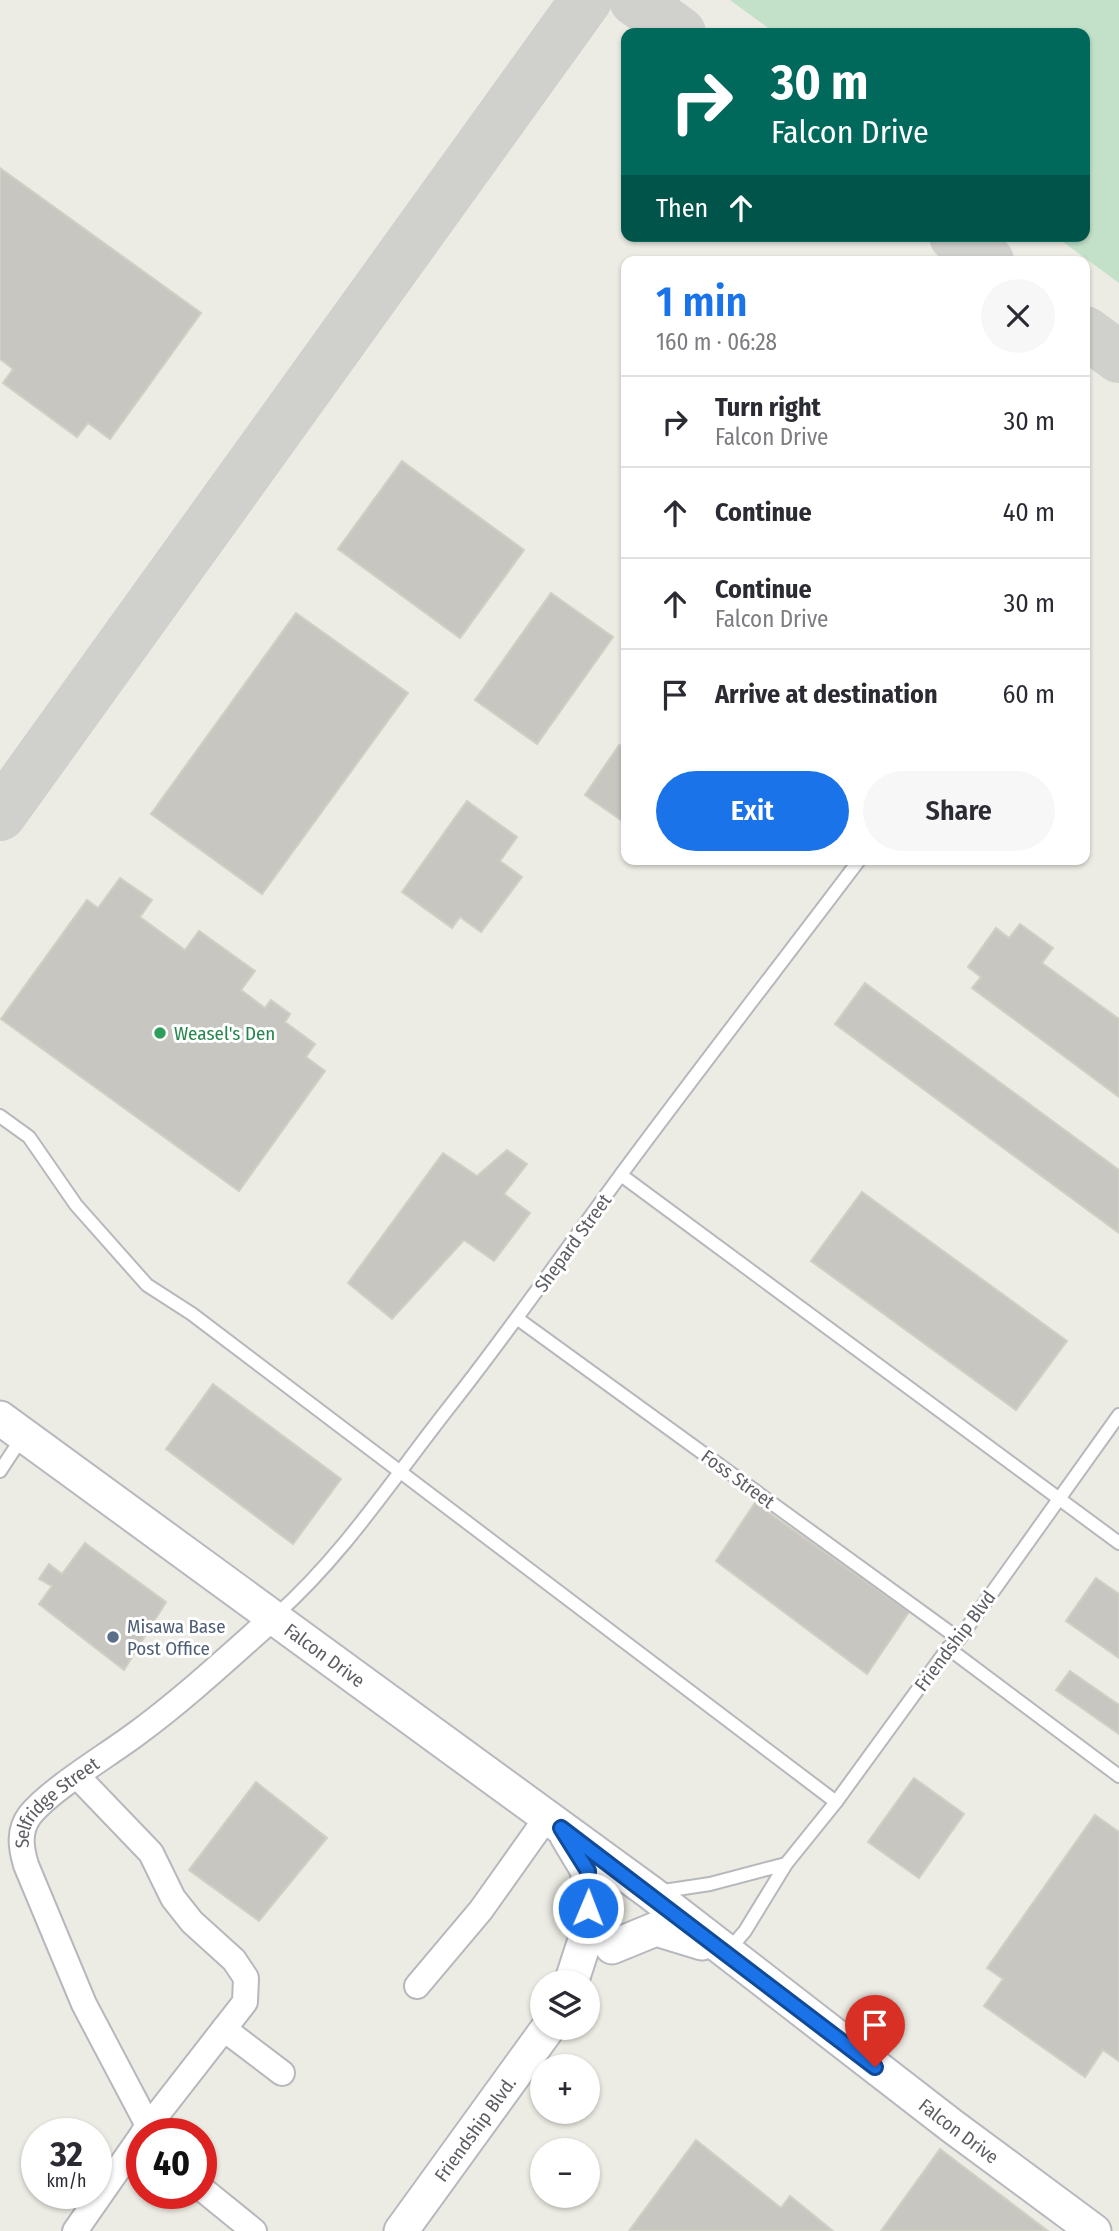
<!DOCTYPE html>
<meta charset="utf-8">
<style>
body{margin:0;font-family:"Fira Sans Condensed",sans-serif;background:#f7f7f7;color:#2b2b33;height:100vh;display:flex;flex-direction:column;font-size:26px;white-space:nowrap}
*{box-sizing:border-box;margin:0}
p{font-size:23px;color:#7c7c81}
.icon{flex:none;width:38px;height:38px;fill:none;stroke:currentColor;stroke-width:2;stroke-linecap:round;stroke-linejoin:round}
.map{position:relative;flex:1;overflow:hidden}
.sheet{position:absolute;left:621px;top:256px;width:469px;height:609px;display:flex;flex-direction:column;background:#fff;border-radius:14px;box-shadow:0 2px 5px #0004}
.sheet>*{flex:none}
.banner{position:absolute;left:621px;top:28px;width:469px;height:214px;border-radius:14px;box-shadow:0 2px 5px #0004;background:#00695c;color:#fff;overflow:hidden}
.buttons{position:absolute;left:530px;top:1970px;display:grid;gap:14px}
.buttons a{display:grid;place-items:center;width:70px;height:70px;border-radius:50%;background:#fff;box-shadow:0 2px 5px #0004;font-size:35px}
.speed{position:absolute;left:21px;top:2118px;display:flex;gap:14px;font-size:35px;font-weight:700;text-align:center}
.speed>*{display:grid;place-content:center;width:91px;height:91px;border-radius:50%;background:#fff;box-shadow:0 2px 5px #0004;line-height:1}
.speed small{font-size:18px;font-weight:400}
.speed .limit{border:10px solid #d22;background:#fff;color:#111}
.pin{position:absolute;display:grid;place-items:center;width:60px;height:60px;color:#fff;margin:-72px -30px;border-radius:50% 50% 50% 0;rotate:-45deg;box-shadow:0 0 7px #0007}
.pin .icon{rotate:45deg}
.me{position:absolute;width:77px;margin:-38px;rotate:1deg;stroke-linejoin:round;filter:drop-shadow(0 0 5px #0008)}
.turn{display:flex;align-items:center;gap:24px;height:147px;padding:0 35px;font-size:32px}
.turn .icon{width:91px;height:91px;stroke-width:2.5}
.turn b{display:block;font-size:49px;line-height:60px}
.then{display:flex;align-items:center;height:66px;padding:0 35px;background:#0003;gap:14px;font-size:26px}
.round{display:grid;place-items:center;flex:none;width:74px;height:74px;border-radius:37px;background:#f7f7f7}
.head{display:flex;align-items:center;justify-content:space-between;height:119px;padding:0 35px}
h1{font-size:42px;font-weight:600;line-height:52px;color:#1a73e8}
.primary-button{display:flex;gap:14px;margin-top:auto;padding:14px 35px}
.primary-button a{flex:1;height:80px;border-radius:42px;background:#1a73e8;color:#fff;font-size:28px;font-weight:600;line-height:80px;text-align:center}
.primary-button a+a{background:#f7f7f7;color:#2b2b33}
ul{padding:0;list-style:none}
li{display:flex;align-items:center;gap:21px;height:91px;padding:0 35px;border-top:2px solid #e1e1e2}
li div{flex:1}
li b{display:block;font-size:26px}
li em{font-style:normal}
.map>svg:first-child{display:block}
.green{fill:#c3e1c9}
.lines{fill:none;stroke-linecap:round;stroke-linejoin:round}
.taxiway{stroke:#d0d0cc;stroke-width:52}
.building{fill:#c8c6c0;stroke:#d1cfc3;stroke-width:2}
.lane-casing{stroke:#b6b8bc;stroke-width:16}
.street-casing{stroke:#b6b8bc;stroke-width:28}
.secondary-casing{stroke:#b7b9be;stroke-width:37}
.lane{stroke:#fff;stroke-width:12}
.street{stroke:#fff;stroke-width:24}
.secondary{stroke:#fff;stroke-width:33}
.route-casing{stroke:#114b97;stroke-width:18}
.route{stroke:#1a73e8;stroke-width:12}
.leisure-dot{fill:#2e9e5b;stroke:#fff;stroke-width:2.5}
.service-dot{fill:#5c6f8a;stroke:#fff;stroke-width:2.5}
.labels{text-anchor:middle;dominant-baseline:central;stroke-width:6;stroke-linejoin:round;paint-order:stroke}
.leisure-label{font-size:19px;fill:#27864d;stroke:#fff;text-anchor:start}
.street-label{font-size:19px;fill:#5c5e63;stroke:#fff}
.service-label{font-size:19px;fill:#4e5e75;stroke:#fff;text-anchor:start}
</style>
<div class="map">
<svg width="1119" height="2231" viewBox="0 0 1119 2231">
<rect width="100%" height="100%" fill="#edece4"/>
<!-- green -->
<polygon class="green" points="730,0 1119,0 1119,283 1055,236 1085,236 1085,33 775,33"/>
<g class="lines">
<!-- taxiway -->
<g class="taxiway">
<polyline points="635,0 680,33"/>
<polyline points="955,236 988,261"/>
<polyline points="1085,332 1119,357"/>
<polyline points="0,815 586,0"/>
</g>
</g>
<!-- building -->
<g class="building">
<polygon points="0,168 201,313 110,439 88,423 77,437 3,383 13,369 0,359"/>
<polygon points="402,461 524,550 460,638 338,549"/>
<polygon points="551,593 613,637 537,744 475,700"/>
<polygon points="296,613 408,693 262,894 151,814"/>
<polygon points="619,745 626,749 626,812 621,820 585,795"/>
<polygon points="467,801 517,837 500,861 522,877 481,932 460,917 452,928 402,892"/>
<polygon points="120,878 152,900 140,917 185,950 199,931 255,971 241,990 265,1008 271,1000 290,1014 285,1022 315,1044 306,1057 325,1071 239,1191 1,1019 87,900 98,908"/>
<polygon points="1020,924 1053,948 1042,963 1119,1019 1119,1097 972,988 981,977 968,967 996,928 1009,938"/>
<polygon points="865,983 1119,1170 1119,1233 835,1024"/>
<polygon points="507,1150 527,1164 504,1194 530,1213 494,1261 464,1240 392,1319 348,1283 443,1153 477,1176"/>
<polygon points="862,1192 1067,1341 1016,1410 811,1261"/>
<polygon points="213,1384 341,1479 293,1544 166,1449"/>
<polygon points="755,1503 909,1612 867,1674 716,1561"/>
<polygon points="85,1543 166,1602 124,1670 39,1604 52,1586 39,1579 49,1564 62,1574"/>
<polygon points="1096,1578 1119,1594 1119,1658 1066,1621"/>
<polygon points="1070,1671 1119,1705 1119,1734 1056,1690"/>
<polygon points="914,1778 964,1814 919,1878 868,1842"/>
<polygon points="256,1782 327,1838 259,1921 189,1870"/>
<polygon points="1095,1815 1119,1832 1119,2061 1103,2050 1085,2077 984,2006 1003,1979 987,1968"/>
<polygon points="696,2140 781,2208 790,2196 833,2231 629,2231"/>
<polygon points="940,2149 1048,2231 881,2231"/>
</g>
<g class="lines">
<defs>
<g id="lane">
<polyline points="0,1116 29,1137 76,1205 147,1285 192,1314 836,1802"/>
<polyline points="621,1175 1119,1543"/>
<polyline points="518,1319 959,1639"/>
<polyline points="0,1471 23,1436"/>
<path d="M 275,1616 C 345,1554 396,1474 454,1401 C 512,1327 565,1251 620,1176 C 699,1069 780,965 860,859"/>
<polyline points="948,1648 1119,1776"/>
<polyline points="657,1892 710,1884 786,1864"/>
<polyline points="727,1952 745,1931 786,1864 836,1802 948,1648 959,1639 1119,1415"/>
</g>
<g id="street">
<polyline points="78,1777 151,1853 173,1898 192,1922 234,1960 246,1978 245,2002 143,2133"/>
<polyline points="417,1986 481,1910 547,1817"/>
<polyline points="224,2029 282,2073"/>
<path id="s1" d="M 152,2133 L 84,2004 L 26,1865 C 21,1848 18,1831 30,1815 C 51,1789 108,1755 136,1734 C 185,1698 230,1656 275,1616"/>
<polyline points="201,2188 254,2231"/>
<polyline points="75,2231 142,2135"/>
</g>
<g id="secondary">
<path id="s2" d="M 0,1418 L 651,1893 L 952,2126 L 1094,2231"/>
<polyline points="567,1836 588,1871 587,1934 571,1983"/>
<polyline points="612,1947 656,1929 702,1943"/>
<path id="s3" d="M 401,2231 L 548,2028"/>
</g>
</defs>
<!-- lane casing -->
<use href="#lane" class="lane-casing"/>
<!-- street casing -->
<use href="#street" class="street-casing"/>
<!-- secondary casing -->
<use href="#secondary" class="secondary-casing"/>
<!-- lane -->
<use href="#lane" class="lane"/>
<!-- street -->
<use href="#street" class="street"/>
<!-- secondary -->
<use href="#secondary" class="secondary"/>
</g>
<g class="lines">
<defs>
<polyline id="route" points="588,1908 588,1871 561,1828 875,2067"/>
</defs>
<!-- route casing -->
<use href="#route" class="route-casing"/>
<!-- route -->
<use href="#route" class="route"/>
</g>
<!-- markers -->
<circle class="leisure-dot" cx="160" cy="1033" r="7"/>
<circle class="service-dot" cx="113" cy="1637" r="7"/>
<g class="labels">
<!-- leisure labels -->
<g class="leisure-label">
<text x="174" y="1033">Weasel's Den</text>
</g>
<!-- street labels -->
<g class="street-label">
<text transform="translate(573 1243) rotate(-54)">Shepard Street</text>
<text transform="translate(738 1479) rotate(36)">Foss Street</text>
<text transform="translate(955 1641) rotate(-53)">Friendship Blvd</text>
<text stroke="none"><textPath href="#s2" startOffset="402">Falcon Drive</textPath></text>
<text stroke="none"><textPath href="#s1" startOffset="374">Selfridge Street</textPath></text>
<text stroke="none"><textPath href="#s3" startOffset="126">Friendship Blvd.</textPath></text>
<text stroke="none"><textPath href="#s2" startOffset="1195">Falcon Drive</textPath></text>
</g>
<!-- service labels -->
<g class="service-label">
<text x="127" y="1626">Misawa Base<tspan x="127" dy="22">Post Office</tspan></text>
</g>
</g>
</svg>
<div class="buttons">
<a><svg class="icon" aria-label="layers" viewBox="0 0 24 24"><path d="M12 4l9 5-9 5-9-5zM3 14l9 5 9-5"/></svg></a>
<a>+</a>
<a>−</a>
</div>
<div class="speed"><div>32<small>km/h</small></div><div class="limit">40</div></div>
<div class="pin" style="left:875px;top:2067px;background:#d93025"><svg class="icon" aria-label="arrive" viewBox="0 0 24 24"><path d="M6 21V4h12l-3 4 3 4H6"/></svg></div>
<svg class="me" style="left:588px;top:1908px" viewBox="-20 -20 40 40"><circle r="17" fill="#1a73e8" stroke="#fff" stroke-width="3"/><path d="M0-11L8 9 0 5-8 9z" fill="#fff"/></svg>
<div class="banner">
<div class="turn"><svg class="icon" aria-label="right" viewBox="0 0 24 24"><path d="M7 20v-9h11M14 6l5 5-5 5"/></svg><div><b>30 m</b>Falcon Drive</div></div>
<div class="then">Then<svg class="icon" aria-label="ahead" viewBox="0 0 24 24"><path d="M12 20V5M6 11l6-6 6 6"/></svg></div>
</div>
<section class="sheet">
<div class="head"><div><h1>1 min</h1><p>160 m · 06:28</p></div><a class="round"><svg class="icon" aria-label="close" viewBox="0 0 24 24"><path d="M6 6l12 12M18 6L6 18"/></svg></a></div>
<ul>
<li><svg class="icon" aria-label="right" viewBox="0 0 24 24"><path d="M7 20v-9h11M14 6l5 5-5 5"/></svg><div><b>Turn right</b><p>Falcon Drive</p></div><em>30 m</em></li>
<li><svg class="icon" aria-label="ahead" viewBox="0 0 24 24"><path d="M12 20V5M6 11l6-6 6 6"/></svg><div><b>Continue</b></div><em>40 m</em></li>
<li><svg class="icon" aria-label="ahead" viewBox="0 0 24 24"><path d="M12 20V5M6 11l6-6 6 6"/></svg><div><b>Continue</b><p>Falcon Drive</p></div><em>30 m</em></li>
<li><svg class="icon" aria-label="arrive" viewBox="0 0 24 24"><path d="M6 21V4h12l-3 4 3 4H6"/></svg><div><b>Arrive at destination</b></div><em>60 m</em></li>
</ul>
<div class="primary-button"><a>Exit</a><a>Share</a></div>
</section>
</div>
